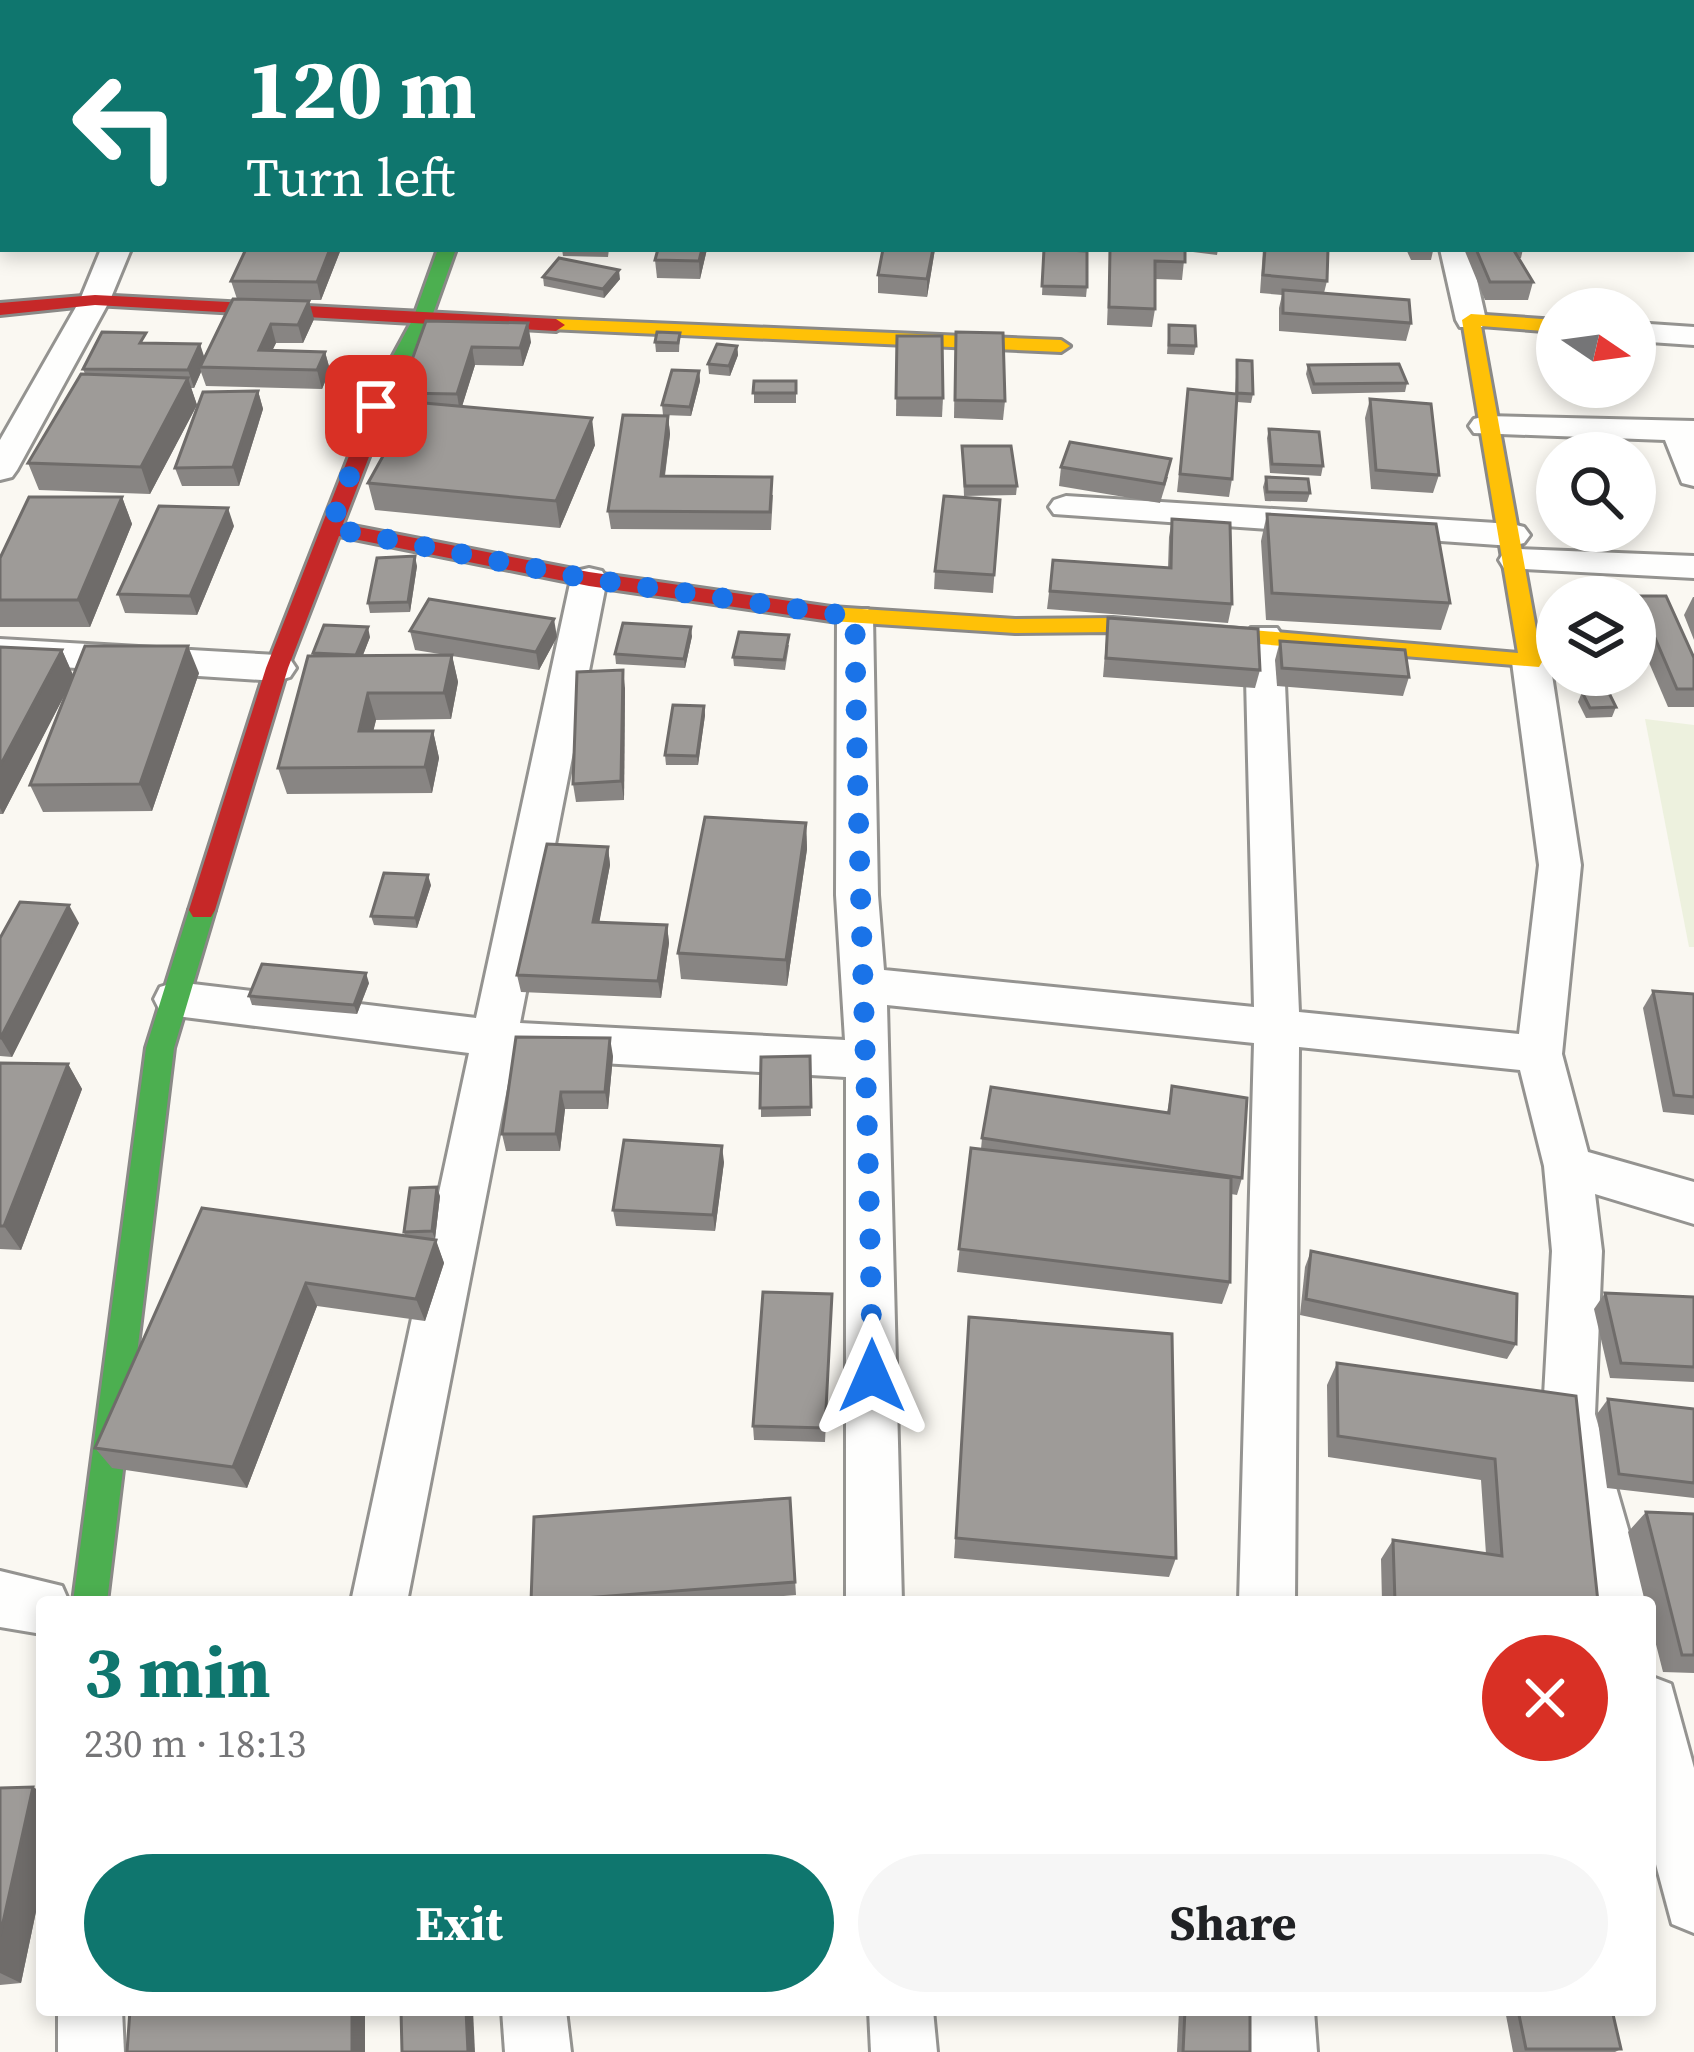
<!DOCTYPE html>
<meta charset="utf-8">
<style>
body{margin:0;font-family:"Source Serif 4",serif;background:#f6f6f6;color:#202124;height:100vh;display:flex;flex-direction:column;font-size:45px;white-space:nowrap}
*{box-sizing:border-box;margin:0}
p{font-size:39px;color:#757577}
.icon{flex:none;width:66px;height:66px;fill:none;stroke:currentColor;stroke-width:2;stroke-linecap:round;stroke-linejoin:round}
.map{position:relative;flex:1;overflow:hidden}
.sheet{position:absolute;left:36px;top:1596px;width:1620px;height:420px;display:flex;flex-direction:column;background:#fff;border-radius:12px;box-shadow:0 6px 18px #0003}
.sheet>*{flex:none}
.top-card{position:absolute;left:0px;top:0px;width:1695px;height:252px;box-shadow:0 6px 18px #0003;background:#0f766e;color:#fff;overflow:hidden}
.needle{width:78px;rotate:103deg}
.controls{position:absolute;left:1536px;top:288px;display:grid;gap:24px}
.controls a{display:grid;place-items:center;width:120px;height:120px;border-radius:50%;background:#fff;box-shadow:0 6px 18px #0003;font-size:60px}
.pin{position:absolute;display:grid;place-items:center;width:102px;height:102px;color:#fff;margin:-51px;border-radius:24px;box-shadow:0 6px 18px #0006}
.me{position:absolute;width:132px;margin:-66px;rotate:0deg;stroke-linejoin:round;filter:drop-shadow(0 0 9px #0008)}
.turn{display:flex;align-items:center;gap:42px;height:252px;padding:0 48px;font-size:54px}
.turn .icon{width:156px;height:156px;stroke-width:2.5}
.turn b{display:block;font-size:84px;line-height:102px}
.round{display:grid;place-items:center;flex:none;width:126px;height:126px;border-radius:63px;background:#f6f6f6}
.headline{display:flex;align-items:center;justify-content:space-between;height:204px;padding:0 48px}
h1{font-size:72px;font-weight:700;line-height:90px;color:#0f766e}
.button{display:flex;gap:24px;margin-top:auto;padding:24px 48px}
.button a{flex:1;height:138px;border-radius:72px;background:#0f766e;color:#fff;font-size:48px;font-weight:700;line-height:138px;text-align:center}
.button a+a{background:#f6f6f6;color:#202124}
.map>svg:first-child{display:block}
.pitch{fill:#edf1de}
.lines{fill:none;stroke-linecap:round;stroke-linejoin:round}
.street-casing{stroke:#949390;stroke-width:6}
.fast-casing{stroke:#8a8987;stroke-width:6}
.slow-casing{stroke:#8a8987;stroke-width:6}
.jam-casing{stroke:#8a8987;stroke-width:6}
.street{fill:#fefefd;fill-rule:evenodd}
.fast{fill:#4caf50;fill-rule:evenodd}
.slow{fill:#ffc107;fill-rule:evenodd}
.jam{fill:#c62828;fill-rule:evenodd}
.wall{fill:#888583}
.shaded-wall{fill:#6f6c6a}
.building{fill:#9e9b98;stroke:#6f6c6a;stroke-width:3}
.route{stroke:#1a73e8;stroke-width:21;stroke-dasharray:0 37.8}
</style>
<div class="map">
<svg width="1694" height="2052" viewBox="0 0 1694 2052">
<rect width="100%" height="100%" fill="#faf8f2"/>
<!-- pitch -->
<polygon class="pitch" points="1645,719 1694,725 1694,947 1689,947"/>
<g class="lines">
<defs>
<g id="street">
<polygon points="1638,0 1662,0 1664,3 1640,3"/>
<polygon points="1692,46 1694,47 1694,65 1692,64"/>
<rect x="0" y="148" width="3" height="16"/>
<rect x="1692" y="149" width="2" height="16"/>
<polygon points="101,249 131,249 110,300 17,470 12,477 0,480 0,440 80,300"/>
<polygon points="1440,249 1470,249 1486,320 1482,327 1460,327 1456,320"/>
<polygon points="1635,323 1694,327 1694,345 1635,341"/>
<polygon points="1486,416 1694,421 1694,486 1682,483 1665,440 1474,433 1469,426 1474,419"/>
<polygon points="1066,496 1512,524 1524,527 1530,535 1524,543 1512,546 1054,514 1049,507 1054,500"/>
<polygon points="1517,549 1694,556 1694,578 1504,568 1499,560 1504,552"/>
<polygon points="589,568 602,571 607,579 520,1023 845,1040 836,895 837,617 842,609 868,609 873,617 878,895 884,970 1254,1007 1245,637 1251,628 1277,628 1283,637 1299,1012 1519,1034 1539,865 1512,662 1518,653 1531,650 1544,653 1550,662 1581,865 1562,1054 1588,1152 1694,1182 1694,1224 1595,1194 1602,1251 1595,1414 1649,1602 1593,1602 1543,1414 1552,1251 1544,1166 1520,1070 1299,1047 1295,1602 1239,1602 1254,1043 887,1005 902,1602 846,1602 846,1077 513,1058 407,1602 351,1602 469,1053 176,1016 160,1011 154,999 160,987 176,982 476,1018 571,579 576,571"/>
<polygon points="0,639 277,655 290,659 296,668 290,677 277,681 0,663"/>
<polygon points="0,1571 62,1586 69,1602 42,1602 42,1634 0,1627"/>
<polygon points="1650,1676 1671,1684 1694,1768 1694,1933 1672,1924 1650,1842"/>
<polygon points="58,2010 122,2010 124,2052 58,2052"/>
<polygon points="502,2010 566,2010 571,2052 505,2052"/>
<polygon points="869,2010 933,2010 937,2052 871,2052"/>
<polygon points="1250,2010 1314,2010 1317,2052 1251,2052"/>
</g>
<g id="fast">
<polygon points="438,249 456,249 431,319 393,391 379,391 376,387 413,319"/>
<polygon points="202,900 215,910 174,1048 107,1602 73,1602 146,1048 189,910"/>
</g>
<g id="slow">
<polygon points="1471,314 1557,320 1557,332 1481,326 1542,662 1539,667 1113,632 1015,633 831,621 820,614 831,607 1015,619 1113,618 1518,653 1462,320"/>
<polygon points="556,319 1061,340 1070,346 1061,352 549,329 549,321"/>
</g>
<g id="jam">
<polygon points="95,295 556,319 565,325 556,331 95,305 0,315 0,303"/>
<polygon points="386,381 396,387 343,524 589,572 831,607 842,614 831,621 589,586 339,536 288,668 215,910 211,917 193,917 189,910 266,668 376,387"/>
</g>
</defs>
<!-- street casing -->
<use href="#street" class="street-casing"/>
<!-- fast casing -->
<use href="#fast" class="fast-casing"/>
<!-- slow casing -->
<use href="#slow" class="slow-casing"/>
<!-- jam casing -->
<use href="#jam" class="jam-casing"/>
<!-- street -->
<use href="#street" class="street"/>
<!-- fast -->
<use href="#fast" class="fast"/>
<!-- slow -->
<use href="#slow" class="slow"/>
<!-- jam -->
<use href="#jam" class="jam"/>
</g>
<!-- wall -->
<g class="wall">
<polygon points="0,0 10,0 11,3 3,3 3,105 0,105"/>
<polygon points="292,0 350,0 347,3 272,3 310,2"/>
<polygon points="363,0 402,0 400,3 363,3"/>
<polygon points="1510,0 1587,0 1586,3 1512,3"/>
<polygon points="246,249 341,249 321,300 261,300 314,319 303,343 276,343 272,350 325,352 330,370 322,389 206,386 201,372 194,388 191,388 197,405 150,494 39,490 28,463 85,374 83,369 149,343 204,358 237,299 231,281"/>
<polygon points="562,249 609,249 608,257 563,256"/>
<polygon points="707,249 700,279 657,278 655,260"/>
<polygon points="935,249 927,297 878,293 878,275"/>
<polygon points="1044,249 1087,287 1086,297 1042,295"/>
<polygon points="1110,249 1218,249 1217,255 1185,251 1182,280 1155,279 1155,309 1152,327 1107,325"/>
<polygon points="1263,249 1328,249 1327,281 1324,293 1411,323 1406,341 1279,331 1279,308 1282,295 1260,293"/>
<polygon points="1406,249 1433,249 1433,251 1431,260 1411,260"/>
<polygon points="1464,249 1523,249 1521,258 1518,258 1533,282 1528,300 1485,300"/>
<polygon points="543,277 620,279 604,298 544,286"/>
<polygon points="426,321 531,342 523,366 475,365 462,406 595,445 560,528 375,510 368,483 408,411 404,411 400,393"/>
<polygon points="1169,325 1196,346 1194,355 1167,354"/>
<polygon points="680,333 679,352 656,352 655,342"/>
<polygon points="897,336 943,398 942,417 896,416"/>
<polygon points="737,346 738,355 730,376 709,374 708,364"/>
<polygon points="955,350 1005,401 1003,420 954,418"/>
<polygon points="1237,360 1253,394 1251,403 1237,402 1232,479 1229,497 1177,492 1188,389 1235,394"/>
<polygon points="1308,365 1407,383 1405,392 1312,394 1306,374"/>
<polygon points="699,371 700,381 691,416 663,415 662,405"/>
<rect x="754" y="381" width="42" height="22"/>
<polygon points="258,391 263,409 239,486 182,486 175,468"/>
<polygon points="1370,399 1439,475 1433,493 1371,489 1365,418"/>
<polygon points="668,416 670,434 665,476 773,495 771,530 611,529 608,511"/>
<polygon points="1269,429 1323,466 1321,476 1270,473 1267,438"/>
<polygon points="962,446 1017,486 1016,495 964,496"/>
<polygon points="1061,467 1168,477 1160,503 1059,486"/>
<polygon points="1266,477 1310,493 1307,502 1265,501 1263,487"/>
<polygon points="122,497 132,524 90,627 0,627 0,558"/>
<polygon points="1000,500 993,593 934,589 935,571"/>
<polygon points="1267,514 1450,603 1441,630 1266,620 1261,541"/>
<polygon points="1172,519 1232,604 1228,623 1047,609 1053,560 1168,568 1169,537"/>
<polygon points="234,526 197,615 125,613 118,594"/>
<polygon points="417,566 410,612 370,613 368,603"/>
<polygon points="1637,596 1694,658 1694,707 1668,707 1635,630"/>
<polygon points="1693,597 1694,597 1694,640 1684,615"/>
<polygon points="1108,618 1260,670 1255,688 1103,677"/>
<polygon points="410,631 557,637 539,670 452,656 458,682 451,719 376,720 373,731 433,731 439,758 432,793 287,794 278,768 313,656 313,653 370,637 363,655 446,655 415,650"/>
<polygon points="692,636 685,668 616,664 615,654"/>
<polygon points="1280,641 1409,677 1403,696 1277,686 1275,660"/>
<polygon points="789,645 785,670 734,666 733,657"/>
<polygon points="0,647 62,650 73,676 199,673 152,811 43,812 30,785 68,688 3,814 0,814"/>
<polygon points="625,688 624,800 576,802 573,784"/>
<polygon points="1582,692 1616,707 1612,717 1586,718 1578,702"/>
<polygon points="704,706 705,715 698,765 666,765 665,755"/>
<polygon points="806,823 807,849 787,986 681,979 678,953"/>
<polygon points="608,847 610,865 599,922 667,925 669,943 661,998 521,992 517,975"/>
<polygon points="431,885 417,928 374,925 371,916"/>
<polygon points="79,923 12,1057 0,1056 0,938"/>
<polygon points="369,983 357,1014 252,1005 249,996"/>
<polygon points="1653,991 1694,994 1694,1115 1663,1112 1643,1008"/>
<polygon points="613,1056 608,1109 565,1109 560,1151 506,1151 502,1134"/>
<polygon points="810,1056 811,1116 761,1117 761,1057"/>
<polygon points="0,1063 68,1064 82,1089 21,1250 0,1249"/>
<polygon points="1172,1086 1242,1178 1237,1195 1231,1194 1230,1282 1222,1304 957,1272 971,1148 981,1149 982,1138 1167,1113"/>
<polygon points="724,1162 715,1231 616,1226 613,1210"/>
<polygon points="440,1196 435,1239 444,1263 425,1321 317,1306 247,1488 112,1468 95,1448 202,1208 405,1236 404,1232"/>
<polygon points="1311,1251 1516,1344 1507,1359 1300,1315 1305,1267"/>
<polygon points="1605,1293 1694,1297 1694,1382 1610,1378 1594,1309"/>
<polygon points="832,1294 825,1442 754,1440 753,1426"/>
<polygon points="969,1317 1176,1558 1169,1577 954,1558"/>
<polygon points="1337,1363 1576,1396 1598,1602 1382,1602 1381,1559 1393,1540 1486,1554 1481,1480 1328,1457 1327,1385"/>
<polygon points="1608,1399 1694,1409 1694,1498 1607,1488 1597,1414"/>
<polygon points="790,1498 796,1595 706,1602 531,1602"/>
<polygon points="1646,1512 1694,1514 1694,1673 1663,1672 1650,1621 1650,1602 1645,1602 1628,1532"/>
<polygon points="33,1787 42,1793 42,1883 21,1983 0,1985 0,1788"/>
<polygon points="1179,2010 1250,2010 1250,2052 1177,2052"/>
<polygon points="1505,2010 1612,2010 1621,2049 1615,2052 1513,2052"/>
</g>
<!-- shaded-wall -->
<g class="shaded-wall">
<polygon points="180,0 195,0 195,3 178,3"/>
<polygon points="330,249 341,249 321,300 317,282"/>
<polygon points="702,249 707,249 700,279 699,261"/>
<polygon points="933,249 935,249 927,297 927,279"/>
<polygon points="619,270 620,279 604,298 603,289"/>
<polygon points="309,301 314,319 303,343 298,325"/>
<polygon points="528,323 531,342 523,366 520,348"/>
<polygon points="271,324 276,343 264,368 259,350"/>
<polygon points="200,344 206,362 200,367 201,372 194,388 188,370"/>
<polygon points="737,346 738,355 730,376 729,366"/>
<polygon points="472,347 475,365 460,413 457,394"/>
<polygon points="325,352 330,370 322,389 317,370"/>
<polygon points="699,371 700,381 691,416 690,407"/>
<polygon points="188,378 197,405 150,494 141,467"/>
<polygon points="258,391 263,409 239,486 233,467"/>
<polygon points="668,416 670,434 662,495 661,476"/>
<polygon points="592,418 595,445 560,528 556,501"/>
<polygon points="122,497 132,524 90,627 78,600"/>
<polygon points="228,508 234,526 197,615 190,596"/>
<polygon points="415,556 417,566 410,612 408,602"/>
<polygon points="554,619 557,637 539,670 536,652"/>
<polygon points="368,627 370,637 359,665 356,655"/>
<polygon points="691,627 692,636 685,668 684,659"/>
<polygon points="188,646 199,673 152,811 140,784"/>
<polygon points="62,650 74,677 3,814 0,808 0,766"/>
<polygon points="452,655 458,682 451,719 444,693"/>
<polygon points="623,670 625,688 624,800 621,781"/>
<polygon points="368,693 376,720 367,758 359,731"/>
<polygon points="704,706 705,715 698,765 697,756"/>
<polygon points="433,731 439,758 432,793 425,767"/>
<polygon points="806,823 807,849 787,986 786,960"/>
<polygon points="608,847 610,865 596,940 593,922"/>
<polygon points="428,875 431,885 417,928 415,918"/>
<polygon points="69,905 79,923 12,1057 1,1039"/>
<polygon points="667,925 669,943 661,998 658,981"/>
<polygon points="366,973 369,983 357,1014 354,1005"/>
<polygon points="610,1038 613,1056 608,1109 605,1092"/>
<polygon points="68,1064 82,1089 21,1250 4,1226"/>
<polygon points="561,1092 565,1109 560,1151 556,1134"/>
<polygon points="722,1146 724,1162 715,1231 713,1215"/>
<polygon points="437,1187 440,1196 435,1239 432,1231"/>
<polygon points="436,1240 444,1263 425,1321 416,1299"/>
<polygon points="306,1283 317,1306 247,1488 233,1467"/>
<polygon points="33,1787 42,1793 42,1883 21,1983 0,1973 0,1936"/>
<rect x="352" y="2010" width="13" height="42"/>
<polygon points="466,2010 473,2010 475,2052 468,2052"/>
</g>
<!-- building -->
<g class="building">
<polygon points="20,0 111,0 108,3 17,3"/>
<polygon points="128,0 180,0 178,3 126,3"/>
<polygon points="1523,0 1563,0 1564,3 1524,3"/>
<polygon points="274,1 320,2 272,3"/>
<polygon points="3,18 3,38 0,38 0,22"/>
<rect x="0" y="49" width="3" height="39"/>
<polygon points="1692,178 1694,182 1694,213 1692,213"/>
<polygon points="246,249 330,249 317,282 231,281"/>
<polygon points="658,249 702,249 699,261 655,260"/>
<polygon points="883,249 933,249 927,279 878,275"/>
<polygon points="1044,249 1087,251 1087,287 1042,286"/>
<polygon points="1110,249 1185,249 1185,262 1155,261 1155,309 1109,307"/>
<polygon points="1265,249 1328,249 1327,281 1263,275"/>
<polygon points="1476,249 1513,249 1533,282 1490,282"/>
<polygon points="559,258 619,270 603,289 543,277"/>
<polygon points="1283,290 1409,300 1411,323 1283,313"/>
<polygon points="233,299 309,301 298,325 271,324 259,350 325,352 317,370 200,367"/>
<polygon points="426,321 528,323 520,348 472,347 457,394 400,393"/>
<polygon points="1169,325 1195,326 1196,346 1169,345"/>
<polygon points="102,332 146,333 140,343 200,344 188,370 83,369"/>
<polygon points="657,332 680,333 678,343 655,342"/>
<polygon points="956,332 1003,333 1005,401 955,400"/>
<polygon points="897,336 942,336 943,398 896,398"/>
<polygon points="717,344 737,346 729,366 708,364"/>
<polygon points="1237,360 1252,361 1253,394 1237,393"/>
<polygon points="1399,364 1407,383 1314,384 1308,365"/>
<polygon points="672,370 699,371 690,407 662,405"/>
<polygon points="81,374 188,378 141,467 28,463"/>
<polygon points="754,381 796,381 796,393 753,393"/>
<polygon points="1188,389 1237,394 1232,479 1180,474"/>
<polygon points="258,391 233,467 175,468 203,392"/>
<polygon points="1370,399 1431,404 1439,475 1376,470"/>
<polygon points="413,402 592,418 556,501 368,483"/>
<polygon points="623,415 668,416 661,476 772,477 770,512 608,511"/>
<polygon points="1269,429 1319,432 1323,466 1272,464"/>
<polygon points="1070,442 1171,459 1164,484 1061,467"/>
<polygon points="962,446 1011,446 1017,486 965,486"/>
<polygon points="1266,477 1308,479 1310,493 1267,492"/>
<polygon points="944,496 1000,500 994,575 935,571"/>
<polygon points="29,497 122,497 78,600 0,600 0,558"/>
<polygon points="159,506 228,508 190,596 118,594"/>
<polygon points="1267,514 1436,524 1450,603 1272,593"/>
<polygon points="1172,519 1230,523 1232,604 1050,591 1053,560 1171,568"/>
<polygon points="415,556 408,602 368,603 377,558"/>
<polygon points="1637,596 1666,596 1694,658 1694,689 1677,689"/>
<polygon points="429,599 554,619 536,652 410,631"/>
<polygon points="1108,618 1258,629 1260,670 1106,658"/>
<polygon points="623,623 691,627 684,659 615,654"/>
<polygon points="324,625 368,627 356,655 313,653"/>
<polygon points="739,632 789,635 784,660 733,657"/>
<polygon points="1280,641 1405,650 1409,677 1282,668"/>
<polygon points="85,646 188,646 140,784 30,785"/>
<polygon points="0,647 62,650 0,766"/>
<polygon points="452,655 444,693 368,693 359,731 433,731 425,767 278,768 308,656"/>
<polygon points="623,670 621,781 573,784 577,672"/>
<polygon points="1608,691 1616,707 1590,708 1582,692"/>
<polygon points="673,705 704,706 697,756 665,755"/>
<polygon points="705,817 806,823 786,960 678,953"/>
<polygon points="547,844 608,847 593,922 667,925 658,981 517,975"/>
<polygon points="384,873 428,875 415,918 371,916"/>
<polygon points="20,902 69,905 0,1039 0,938"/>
<polygon points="262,964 366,973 354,1005 249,996"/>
<polygon points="1653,991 1694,994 1694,1097 1674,1095"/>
<polygon points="516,1037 610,1038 605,1092 561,1092 556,1134 502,1134"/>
<polygon points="810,1056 811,1107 760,1108 761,1057"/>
<polygon points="0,1063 68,1064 4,1226 0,1226"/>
<polygon points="1172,1086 1247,1098 1242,1178 982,1138 991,1087 1169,1113"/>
<polygon points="624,1140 722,1146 713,1215 613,1210"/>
<polygon points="971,1148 1231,1178 1230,1282 959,1249"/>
<polygon points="437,1187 432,1231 404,1232 410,1188"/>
<polygon points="202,1208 436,1240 416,1299 306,1283 233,1467 95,1448"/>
<polygon points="1311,1251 1517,1294 1516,1344 1306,1299"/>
<polygon points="763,1292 832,1294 825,1428 753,1426"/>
<polygon points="1605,1293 1694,1297 1694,1367 1621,1363"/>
<polygon points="969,1317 1172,1334 1176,1558 956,1538"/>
<polygon points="1337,1363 1576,1396 1598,1602 1395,1602 1393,1540 1502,1556 1495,1459 1338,1436"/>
<polygon points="1608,1399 1694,1409 1694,1483 1619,1474"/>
<polygon points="790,1498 795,1582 531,1602 534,1517"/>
<polygon points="1646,1512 1694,1514 1694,1655 1682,1655"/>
<polygon points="33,1787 0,1936 0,1788"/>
<polygon points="130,2010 352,2010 352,2052 127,2052"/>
<polygon points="401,2010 466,2010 468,2052 402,2052"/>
<polygon points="1185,2010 1250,2010 1250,2052 1183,2052"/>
<polygon points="1518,2010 1612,2010 1621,2049 1526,2049"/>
</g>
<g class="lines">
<!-- route -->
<path class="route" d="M 376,406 L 330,528 L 589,579 L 855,617 C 857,870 870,1123 872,1376"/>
</g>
</svg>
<div class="controls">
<a><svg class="needle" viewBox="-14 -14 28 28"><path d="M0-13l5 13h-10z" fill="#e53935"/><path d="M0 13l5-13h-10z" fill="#757577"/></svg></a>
<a><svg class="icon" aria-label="search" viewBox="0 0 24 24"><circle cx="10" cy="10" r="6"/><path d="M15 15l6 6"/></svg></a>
<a><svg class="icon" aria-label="layers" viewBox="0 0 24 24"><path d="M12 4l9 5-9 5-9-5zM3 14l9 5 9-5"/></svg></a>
</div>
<div class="pin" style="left:376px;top:406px;background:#d93025"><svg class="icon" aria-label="arrive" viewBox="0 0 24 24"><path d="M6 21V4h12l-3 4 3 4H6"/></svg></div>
<svg class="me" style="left:872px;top:1376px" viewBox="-20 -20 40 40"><path d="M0-17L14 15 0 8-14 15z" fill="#1a73e8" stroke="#fff" stroke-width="4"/></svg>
<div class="top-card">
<div class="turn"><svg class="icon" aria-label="left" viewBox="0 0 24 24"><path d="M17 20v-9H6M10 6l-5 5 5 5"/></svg><div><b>120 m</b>Turn left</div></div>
</div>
<section class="sheet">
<div class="headline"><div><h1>3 min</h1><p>230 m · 18:13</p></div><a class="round" style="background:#d93025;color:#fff"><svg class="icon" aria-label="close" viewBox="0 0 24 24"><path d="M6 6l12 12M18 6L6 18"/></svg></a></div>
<div class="button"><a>Exit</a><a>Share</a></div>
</section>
</div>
